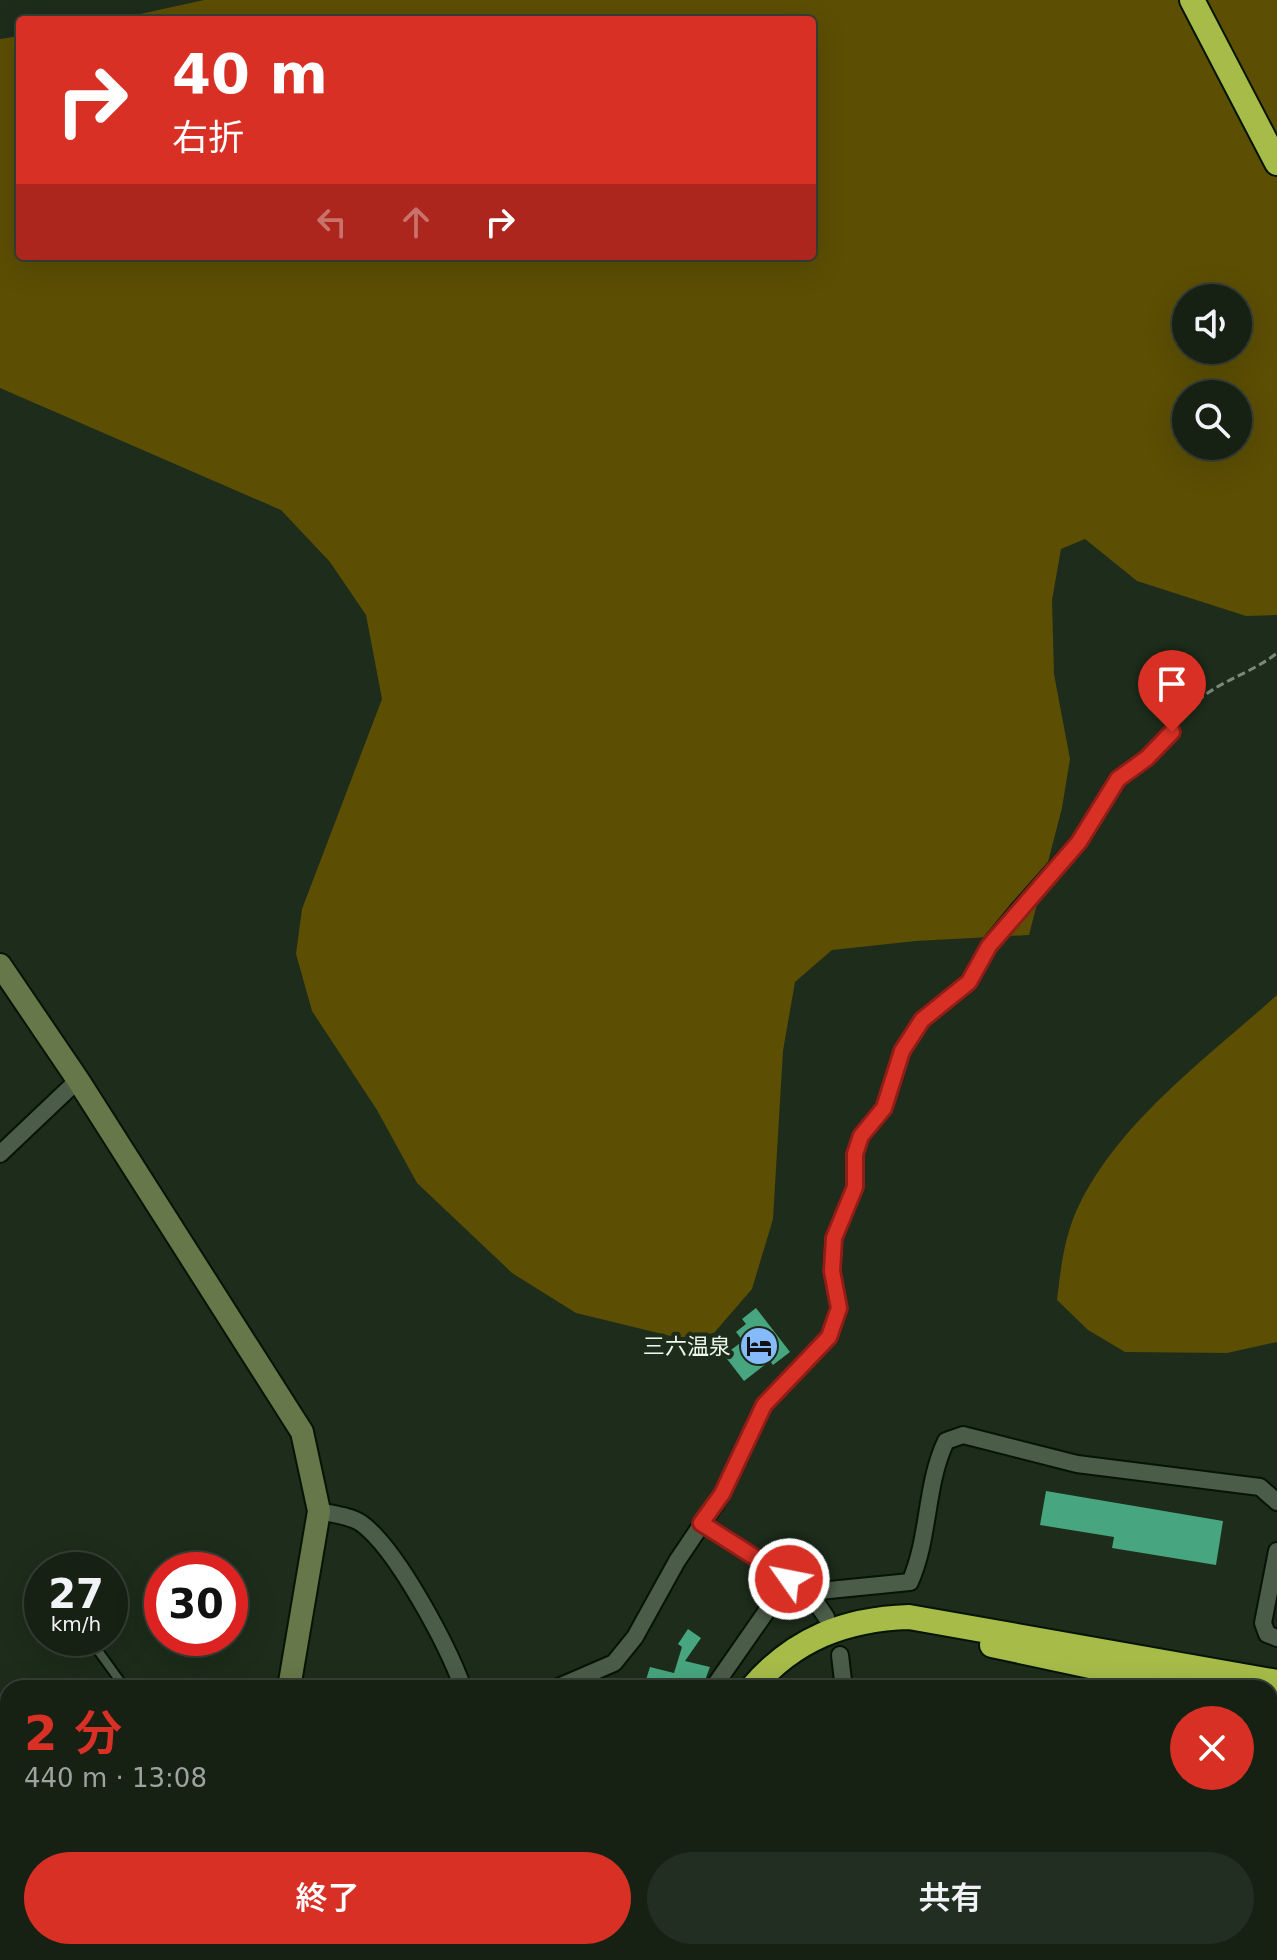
<!DOCTYPE html>
<html lang="ja">
<meta charset="utf-8">
<style>
body{margin:0;font-family:"DejaVu Sans","Noto Sans JP",sans-serif;background:#232e22;color:#f1f3f6;height:100vh;display:flex;flex-direction:column;font-size:30px;white-space:nowrap}
*{box-sizing:border-box;margin:0}
p{font-size:26px;color:#9ea3a0}
.icon{flex:none;width:44px;height:44px;fill:none;stroke:currentColor;stroke-width:2;stroke-linecap:round;stroke-linejoin:round}
.map{position:relative;flex:1;overflow:hidden}
.panel{position:absolute;left:0px;top:1680px;width:1278px;height:280px;display:flex;flex-direction:column;background:#162114;border-radius:24px 24px 0 0;box-shadow:0 8px 32px #0002,0 0 0 2px #353e34}
.panel>*{flex:none}
.top-card{position:absolute;left:16px;top:16px;width:800px;height:244px;border-radius:8px;box-shadow:0 8px 32px #0002,0 0 0 2px #353e34;background:#d93025;color:#fff;overflow:hidden}
.buttons{position:absolute;left:1172px;top:284px;display:grid;gap:16px}
.buttons a{display:grid;place-items:center;width:80px;height:80px;border-radius:50%;background:#162114;box-shadow:0 8px 32px #0002,0 0 0 2px #353e34;font-size:40px}
.speed{position:absolute;left:24px;top:1552px;display:flex;gap:16px;font-size:40px;font-weight:700;text-align:center}
.speed>*{display:grid;place-content:center;width:104px;height:104px;border-radius:50%;background:#162114;box-shadow:0 8px 32px #0002,0 0 0 2px #353e34;line-height:1}
.speed small{font-size:20px;font-weight:400}
.speed .limit{border:12px solid #d22;background:#fff;color:#111}
.pin{position:absolute;display:grid;place-items:center;width:68px;height:68px;color:#fff;margin:-82px -34px;border-radius:50% 50% 50% 0;rotate:-45deg;box-shadow:0 0 8px #0007}
.pin .icon{rotate:45deg}
.me{position:absolute;width:88px;margin:-44px;rotate:303deg;stroke-linejoin:round;filter:drop-shadow(0 0 6px #0008)}
.turn{display:flex;align-items:center;gap:28px;height:168px;padding:0 24px;font-size:36px}
.turn .icon{width:104px;height:104px;stroke-width:2.5}
.turn b{display:block;font-size:56px;line-height:68px}
.lanes{display:flex;align-items:center;height:76px;padding:0 24px;background:#0003;justify-content:center;gap:40px;direction:ltr}
.lanes .off{opacity:.35}
.round{display:grid;place-items:center;flex:none;width:84px;height:84px;border-radius:42px;background:#232e22}
.headline{display:flex;align-items:center;justify-content:space-between;height:136px;padding:0 24px}
h1{font-size:48px;font-weight:600;line-height:60px;color:#d93025}
.button{display:flex;gap:16px;margin-top:auto;padding:16px 24px}
.button a{flex:1;height:92px;border-radius:48px;background:#d93025;color:#fff;font-size:32px;font-weight:600;line-height:92px;text-align:center}
.button a+a{background:#232e22;color:#f1f3f6}
.map>svg:first-child{display:block}
.forest{fill:#5c4e03;fill-rule:evenodd}
.building{fill:#47a57f}
.lines{fill:none;stroke-linecap:round;stroke-linejoin:round}
.lane-casing{stroke:#061405;stroke-width:12}
.street-casing{stroke:#061405;stroke-width:20}
.secondary-casing{stroke:#061405;stroke-width:26}
.highway-casing{stroke:#061405;stroke-width:28}
.path{stroke:#7c897a;stroke-width:3;stroke-dasharray:8 4;stroke-linecap:butt}
.lane{stroke:#4b5c49;stroke-width:8}
.street{stroke:#4b5c49;stroke-width:16}
.secondary{stroke:#667849;stroke-width:22}
.highway{stroke:#a6bb48;stroke-width:24}
.route-casing{stroke:#8d1f18;stroke-width:20}
.route{stroke:#d93025;stroke-width:14}
.labels{text-anchor:middle;dominant-baseline:central;stroke-width:8;stroke-linejoin:round;paint-order:stroke}
.poi-label{font-size:22px;fill:#eef9ed;stroke:#1d2c1b;text-anchor:end}
</style>
<div class="map">
<svg width="1277" height="1960" viewBox="0 0 1277 1960">
<rect width="100%" height="100%" fill="#1d2c1b"/>
<!-- forest -->
<g class="forest">
<path d="M 204,0 L 1277,0 L 1277,615 L 1246,616 L 1137,581 L 1085,539 L 1061,549 L 1052,600 L 1054,674 L 1070,759 L 1062,808 L 1029,935 L 916,941 L 832,950 L 795,982 L 783,1051 L 773,1219 L 752,1289 L 714,1333 L 683,1339 L 576,1313 L 512,1273 L 417,1183 L 377,1110 L 312,1011 L 296,954 L 302,909 L 382,699 L 366,615 L 330,562 L 281,510 L 0,388 L 0,39 L 20,36 L 20,256 L 812,256 L 812,20 L 113,20 ZM 1186,298 L 1238,298 L 1238,350 L 1186,350 ZM 1186,394 L 1238,394 L 1238,446 L 1186,446 Z"/>
<path d="M 1277,995 L 1277,1342 L 1227,1353 L 1125,1352 L 1088,1330 L 1057,1300 C 1060,1275 1063,1246 1072,1222 C 1107,1130 1206,1059 1277,995 Z"/>
</g>
<!-- building -->
<g class="building">
<polygon points="756,1308 790,1352 773,1365 770,1361 744,1381 724,1355 743,1341 736,1332 746,1324 742,1319"/>
<polygon points="1046,1491 1223,1521 1216,1565 1112,1548 1114,1537 1040,1525"/>
<polygon points="688,1629 701,1638 685,1661 710,1667 702,1688 644,1686 650,1667 674,1673 682,1647 678,1644"/>
</g>
<g class="lines">
<defs>
<polyline id="lane" points="99,1652 125,1688"/>
<g id="street">
<polyline points="0,1154 78,1080"/>
<path d="M 319,1511 C 332,1514 351,1516 361,1523 C 397,1549 448,1646 463,1688"/>
<polyline points="701,1523 809,1592 826,1617"/>
<polyline points="1277,1551 1263,1623 1267,1634 1277,1638"/>
<path d="M 809,1592 L 910,1582 C 930,1537 925,1485 946,1441 L 963,1435 L 1077,1464 L 1260,1487 L 1277,1502"/>
<polyline points="556,1688 614,1663 635,1637 677,1561 722,1494 764,1405 829,1337 839,1308 832,1271 834,1238 855,1187 855,1154 861,1136 884,1108 902,1051 922,1020 969,982 989,946 1017,912 1079,842 1118,779 1147,758 1172,732"/>
<polyline points="713,1688 789,1579"/>
<polyline points="836,1688 843,1681 840,1655"/>
<polyline points="1060,1952 1072,1960"/>
</g>
<polyline id="secondary" points="0,965 78,1080 302,1432 319,1511 289,1688"/>
<g id="highway">
<polyline points="1192,0 1277,163"/>
<polyline points="992,1645 1193,1688"/>
<path d="M 752,1688 C 794,1639 845,1619 909,1617 L 1277,1682"/>
<polyline points="1270,1710 1277,1712"/>
<polyline points="0,1796 8,1798"/>
<polyline points="714,1952 750,1960"/>
</g>
</defs>
<!-- lane casing -->
<use href="#lane" class="lane-casing"/>
<!-- street casing -->
<use href="#street" class="street-casing"/>
<!-- secondary casing -->
<use href="#secondary" class="secondary-casing"/>
<!-- highway casing -->
<use href="#highway" class="highway-casing"/>
<!-- path -->
<g class="path">
<path d="M 1181,719 C 1209,681 1244,679 1277,653"/>
<polyline points="594,1952 604,1960"/>
<polyline points="96,1960 99,1952"/>
</g>
<!-- lane -->
<use href="#lane" class="lane"/>
<!-- street -->
<use href="#street" class="street"/>
<!-- secondary -->
<use href="#secondary" class="secondary"/>
<!-- highway -->
<use href="#highway" class="highway"/>
</g>
<g class="lines">
<defs>
<polyline id="route" points="789,1579 701,1523 722,1494 764,1405 829,1337 839,1308 832,1271 834,1238 855,1187 855,1154 861,1136 884,1108 902,1051 922,1020 969,982 989,946 1079,842 1118,779 1147,758 1172,732"/>
</defs>
<!-- route casing -->
<use href="#route" class="route-casing"/>
<!-- route -->
<use href="#route" class="route"/>
</g>
<!-- icons -->
<defs>
<symbol id="hotel-disc" viewBox="-11 -11 22 22"><circle r="9.5" fill="#85bbfb" stroke="#1d2c1b"/><path d="M-6-4.5h1.5V1H6V5H4.5V3h-9V5H-6ZM-4 0a1.8 1.8 0 1 1 3.6 0ZM.5 0V-2.5h3Q6-2.5 6 0Z" fill="#111"/></symbol>
</defs>
<g fill-rule="evenodd">
<use href="#hotel-disc" x="737" y="1324" width="44" height="44"/>
</g>
<g class="labels">
<!-- poi labels -->
<g class="poi-label">
<text x="731" y="1346">三六温泉</text>
</g>
</g>
</svg>
<div class="buttons">
<a><svg class="icon" aria-label="sound" viewBox="0 0 24 24"><path d="M4 9h4l5-4v14l-5-4H4zM17 9q2 3 0 6"/></svg></a>
<a><svg class="icon" aria-label="search" viewBox="0 0 24 24"><circle cx="10" cy="10" r="6"/><path d="M15 15l6 6"/></svg></a>
</div>
<div class="speed"><div>27<small>km/h</small></div><div class="limit">30</div></div>
<div class="pin" style="left:1172px;top:732px;background:#d93025"><svg class="icon" aria-label="arrive" viewBox="0 0 24 24"><path d="M6 21V4h12l-3 4 3 4H6"/></svg></div>
<svg class="me" style="left:789px;top:1579px" viewBox="-20 -20 40 40"><circle r="17" fill="#d93025" stroke="#fff" stroke-width="3"/><path d="M0-11L8 9 0 5-8 9z" fill="#fff"/></svg>
<div class="top-card">
<div class="turn"><svg class="icon" aria-label="right" viewBox="0 0 24 24"><path d="M7 20v-9h11M14 6l5 5-5 5"/></svg><div><b>40 m</b>右折</div></div>
<div class="lanes"><svg class="icon off" aria-label="left" viewBox="0 0 24 24"><path d="M17 20v-9H6M10 6l-5 5 5 5"/></svg><svg class="icon off" aria-label="ahead" viewBox="0 0 24 24"><path d="M12 20V5M6 11l6-6 6 6"/></svg><svg class="icon" aria-label="right" viewBox="0 0 24 24"><path d="M7 20v-9h11M14 6l5 5-5 5"/></svg></div>
</div>
<section class="panel">
<div class="headline"><div><h1>2 分</h1><p>440 m · 13:08</p></div><a class="round" style="background:#d93025;color:#fff"><svg class="icon" aria-label="close" viewBox="0 0 24 24"><path d="M6 6l12 12M18 6L6 18"/></svg></a></div>
<div class="button"><a>終了</a><a>共有</a></div>
</section>
</div>
